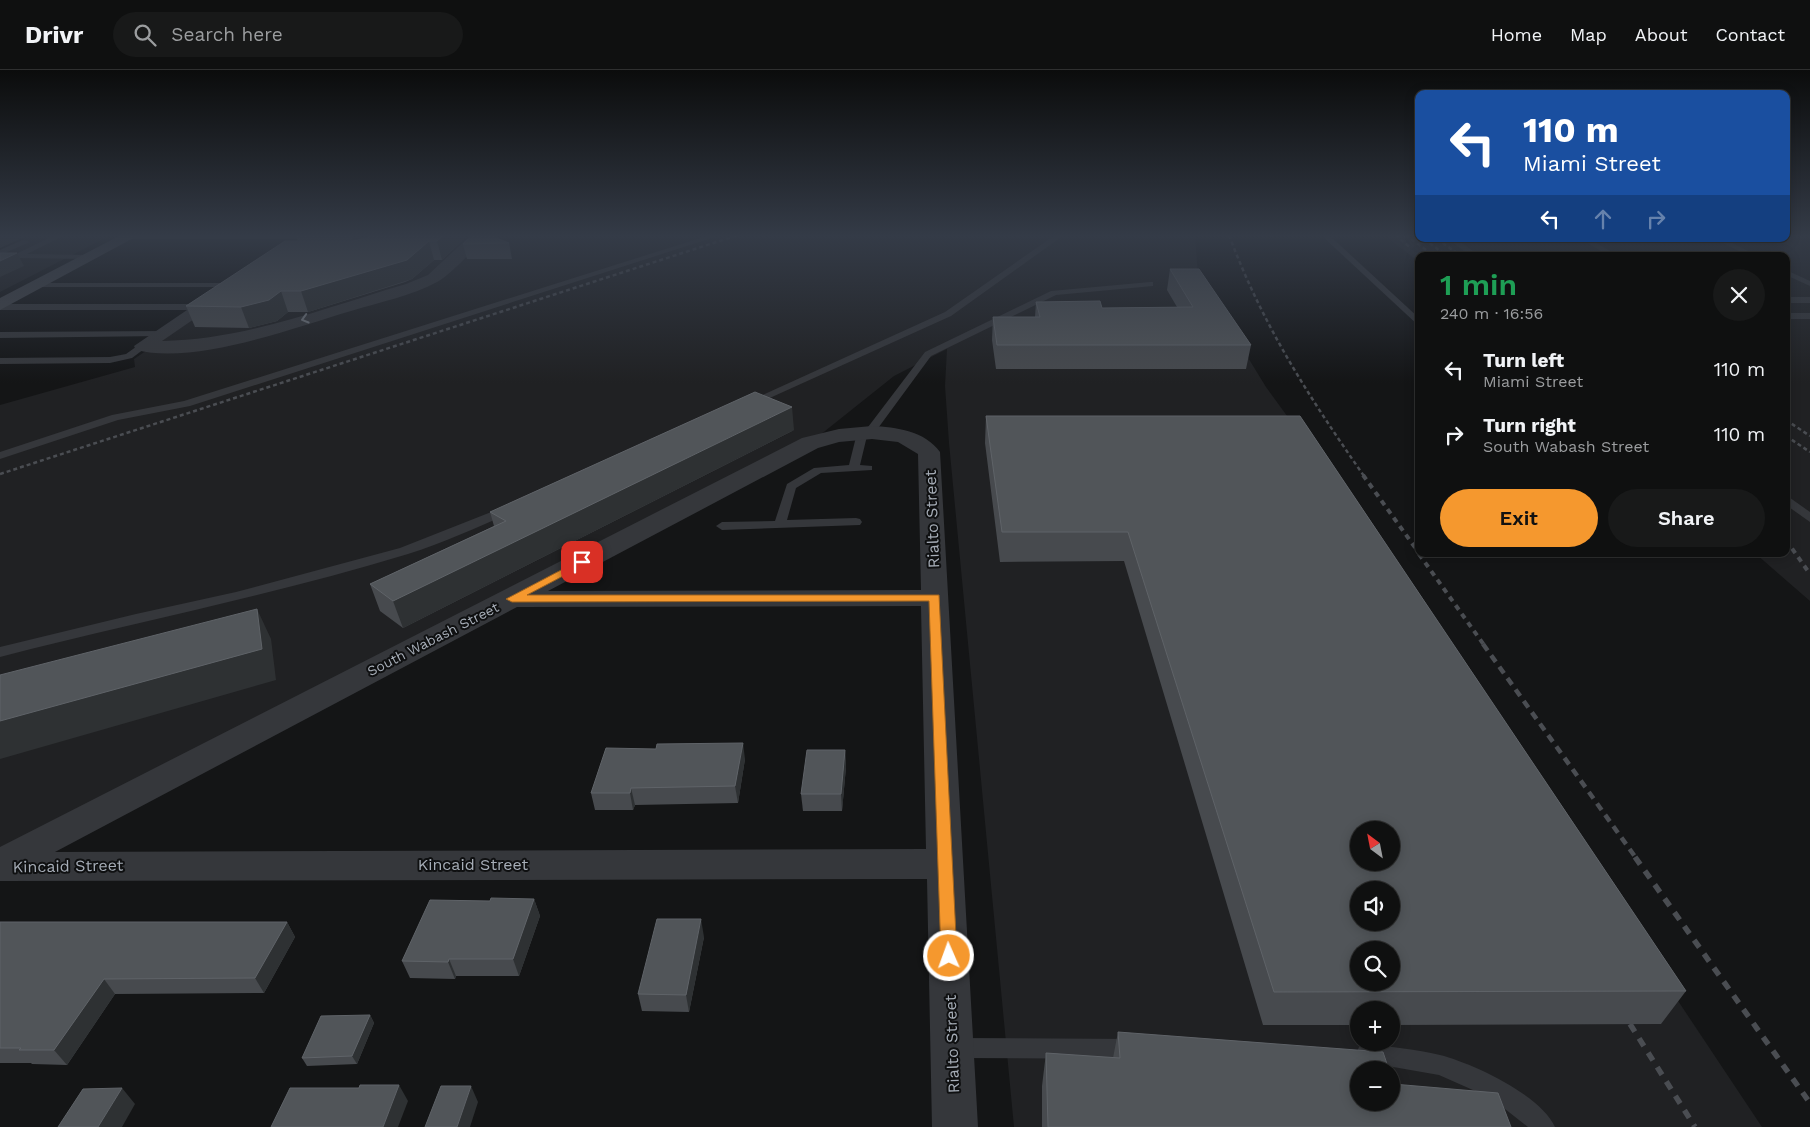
<!DOCTYPE html>
<meta charset="utf-8">
<style>
body{margin:0;font-family:"Work Sans",sans-serif;background:#181919;color:#f1f3f6;height:100vh;display:flex;flex-direction:column;font-size:19px;white-space:nowrap}
*{box-sizing:border-box;margin:0}
p{font-size:16px;color:#9b9d9f}
.icon{flex:none;width:28px;height:28px;fill:none;stroke:currentColor;stroke-width:2;stroke-linecap:round;stroke-linejoin:round}
.map{position:relative;flex:1;overflow:hidden}
.panel{position:absolute;left:1415px;top:182px;width:375px;height:305px;display:flex;flex-direction:column;background:#0f1010;border-radius:10px;box-shadow:0 2px 12px #0003,0 0 0 1px #2f3030}
.panel>*{flex:none}
.top-card{position:absolute;left:1415px;top:20px;width:375px;height:152px;border-radius:10px;box-shadow:0 2px 12px #0003,0 0 0 1px #2f3030;background:#1a4fa0;color:#fff;overflow:hidden}
.needle{width:32px;rotate:328deg}
.fabs{position:absolute;left:1350px;top:751px;display:grid;gap:10px}
.fabs a{display:grid;place-items:center;width:50px;height:50px;border-radius:50%;background:#0f1010;box-shadow:0 2px 12px #0003,0 0 0 1px #2f3030;font-size:25px}
.pin{position:absolute;display:grid;place-items:center;width:42px;height:42px;color:#fff;margin:-21px;border-radius:10px;box-shadow:0 2px 8px #0006}
.me{position:absolute;width:55px;margin:-28px;rotate:358deg;stroke-linejoin:round;filter:drop-shadow(0 0 4px #0008)}
.turn{display:flex;align-items:center;gap:18px;height:105px;padding:0 25px;font-size:22px}
.turn .icon{width:65px;height:65px;stroke-width:2.5}
.turn b{display:block;font-size:35px;line-height:42px}
.lanes{display:flex;align-items:center;height:48px;padding:0 25px;background:#0003;justify-content:center;gap:25px;direction:ltr}
.lanes .off{opacity:.35}
.round{display:grid;place-items:center;flex:none;width:52px;height:52px;border-radius:26px;background:#181919}
.head{display:flex;align-items:center;justify-content:space-between;height:85px;padding:0 25px}
h1{font-size:30px;font-weight:600;line-height:38px;color:#1e9e55}
.cta{display:flex;gap:10px;margin-top:auto;padding:10px 25px}
.cta a{flex:1;height:58px;border-radius:30px;background:#f5982e;color:#111;font-size:20px;font-weight:600;line-height:58px;text-align:center}
.cta a+a{background:#181919;color:#f1f3f6}
ul{padding:0;list-style:none}
li{display:flex;align-items:center;gap:15px;height:65px;padding:0 25px}
li div{flex:1}
li b{display:block;font-size:19px}
li em{font-style:normal}
header{display:flex;align-items:center;gap:30px;box-sizing:border-box;height:70px;padding:0 25px;background:#0f1010;border-bottom:1px solid #2f3030}
header strong{font-size:24px}
nav{display:flex;gap:28px;margin-inline-start:auto;font-size:18px}
.search{width:350px;height:45px;background:#181919;display:flex;align-items:center;gap:12px;box-sizing:border-box;padding:0 18px;border-radius:28px;color:#9b9d9f;font-size:19px}
.map>svg:first-child{display:block}
.built{fill:#202123;fill-rule:evenodd}
.lines{fill:none;stroke-linecap:round;stroke-linejoin:round}
.service{fill:#35373b;fill-rule:evenodd}
.minor{fill:#35373b;fill-rule:evenodd}
.secondary{fill:#43464b;fill-rule:evenodd}
.rail-far3{stroke:#4a4d52;stroke-width:2.5;stroke-dasharray:4 3;stroke-linecap:butt}
.rail-far2{stroke:#4a4d52;stroke-width:4;stroke-dasharray:5.5 5;stroke-linecap:butt}
.rail-far1{stroke:#4a4d52;stroke-width:4.5;stroke-dasharray:8 6;stroke-linecap:butt}
.rail{stroke:#4a4d52;stroke-width:5.5;stroke-dasharray:9 8;stroke-linecap:butt}
.wall{fill:#474a4e}
.shaded-wall{fill:#2e3133}
.building{fill:#515559;stroke:#5f6368;fill-rule:evenodd}
.oneway{stroke:#73787f}
.route{fill:#f5982e;stroke:#9f631e}
.labels{text-anchor:middle;dominant-baseline:central;stroke-width:4;stroke-linejoin:round;paint-order:stroke}
.street-label{font-size:14px;fill:#a6adb7;stroke:#0f1011}
.near-street-label{font-size:16px;fill:#a6adb7;stroke:#0f1011}
</style>
<header>
<strong>Drivr</strong>
<div class="search"><svg class="icon" aria-label="search" viewBox="0 0 24 24"><circle cx="10" cy="10" r="6"/><path d="M15 15l6 6"/></svg>Search here</div>
<nav><a>Home</a><a>Map</a><a>About</a><a>Contact</a></nav>
</header>
<div class="map">
<svg width="1810" height="1057" viewBox="0 0 1810 1057">
<rect width="100%" height="100%" fill="#141516"/>
<!-- built -->
<g class="built">
<polygon points="33,165 111,165 0,222 0,180"/>
<path d="M 317,165 L 1195,165 L 1198,206 L 1266,317 L 1306,372 L 1762,1057 L 1014,1057 L 949,373 L 945,316 L 947,279 L 894,306 L 810,373 L 0,794 L 0,335 L 135,297 L 134,289 ZM 1359,760 L 1391,760 L 1391,792 L 1359,792 ZM 1359,820 L 1391,820 L 1391,852 L 1359,852 ZM 1359,880 L 1391,880 L 1391,912 L 1359,912 ZM 1359,940 L 1391,940 L 1391,972 L 1359,972 ZM 1359,1000 L 1391,1000 L 1391,1032 L 1359,1032 Z"/>
<polygon points="1384,165 1419,165 1419,169 1786,169 1786,165 1810,165 1810,531 1756,484 1786,484 1786,186 1419,186 1419,192"/>
</g>
<g class="lines">
<!-- service -->
<g class="service">
<polygon points="55,165 65,165 27,184 91,185 95,187 91,189 16,188 12,186"/>
<polygon points="129,165 309,165 313,167 309,169 126,169 125,167"/>
<polygon points="710,165 721,165 190,336 118,350 0,389 0,382 112,345 184,331"/>
<polygon points="1055,165 1064,165 951,246 752,336 744,336 743,334 945,242"/>
<polygon points="1321,165 1329,165 1419,248 1419,256"/>
<polygon points="1448,169 1456,169 1480,186 1471,186"/>
<polygon points="1581,169 1590,169 1618,186 1609,186"/>
<polygon points="1715,169 1724,169 1758,186 1749,186"/>
<polygon points="23,170 30,172 0,185 0,180"/>
<polygon points="1786,200 1810,211 1810,216 1786,205"/>
<polygon points="1150,212 1153,212 1153,216 1056,225 931,286 873,365 867,366 860,395 872,396 872,400 821,403 796,418 787,450 856,448 860,449 862,452 860,455 722,460 716,456 722,452 775,451 787,414 814,398 849,395 857,363 858,361 865,361 925,282 1051,221"/>
<polygon points="33,213 238,213 242,215 238,217 33,217"/>
<rect x="1786" y="227" width="24" height="6"/>
<polygon points="0,234 203,234 207,237 203,240 0,240"/>
<rect x="1786" y="243" width="24" height="6"/>
<polygon points="165,261 165,265 162,266 0,268 0,262"/>
<polygon points="140,274 148,276 132,288 110,293 0,294 0,288 110,287 126,284"/>
<polygon points="1786,425 1810,442 1810,452 1786,435"/>
<path d="M 509,435 L 513,436 L 515,439 L 513,442 C 479,456 444,473 408,484 C 274,525 136,552 0,587 L 0,577 L 136,544 L 236,522 L 400,478 Z"/>
<polygon points="957,968 1133,969 1141,972 1144,979 1141,986 1133,989 957,988 949,985 946,978 949,971"/>
<path d="M 1367,974 C 1391,977 1416,979 1440,985 C 1472,993 1541,1025 1555,1057 L 1528,1057 L 1491,1028 L 1439,1005 L 1359,991 L 1356,984 L 1359,977 Z"/>
</g>
<!-- minor -->
<g class="minor">
<path d="M 471,165 L 486,165 C 480,174 447,208 437,212 C 411,226 380,232 351,241 C 293,258 196,295 136,280 L 134,276 L 215,221 L 227,221 L 229,225 L 162,271 C 245,270 327,237 406,214 L 428,205 Z"/>
<path d="M 872,356 C 896,357 925,361 940,382 L 978,1057 L 932,1057 L 927,809 L 0,811 L 0,777 L 802,368 L 839,359 ZM 872,369 L 898,372 L 918,384 L 921,520 L 548,521 L 818,378 L 839,372 ZM 921,536 L 926,779 L 55,782 L 517,537 Z"/>
</g>
<!-- secondary -->
<polygon class="secondary" points="121,165 139,165 0,240 0,228"/>
<!-- rail-far3 -->
<g class="rail-far3">
<path d="M 1229,165 C 1263,256 1309,327 1364,406"/>
<polyline points="1395,165 1410,177"/>
<polyline points="1406,165 1434,186"/>
<polyline points="1424,169 1447,186"/>
<polyline points="1437,169 1461,186"/>
<polyline points="1786,350 1810,366"/>
<polyline points="1786,366 1810,382"/>
<polyline points="0,404 738,165"/>
</g>
<!-- rail-far2 -->
<g class="rail-far2">
<polyline points="1363,405 1419,483"/>
<polyline points="1786,470 1810,504"/>
<polyline points="1419,484 1484,575"/>
</g>
<!-- rail-far1 -->
<polyline class="rail-far1" points="1483,574 1636,788"/>
<!-- rail -->
<g class="rail">
<polyline points="1635,787 1810,1033"/>
<polyline points="1630,954 1695,1057"/>
</g>
</g>
<!-- wall -->
<g class="wall">
<polygon points="296,165 463,165 464,169 442,190 434,190 412,209 405,212 308,242 288,242 277,251 249,258 195,257 186,236 298,171"/>
<polygon points="509,173 512,189 467,189 463,174"/>
<polygon points="1170,199 1251,275 1246,299 996,299 992,270 993,247 1035,247 1036,232 1102,238 1177,237 1167,220"/>
<polygon points="986,346 1300,346 1686,921 1661,954 1391,955 1391,940 1359,940 1359,955 1263,955 1124,491 1000,492 985,373"/>
<polygon points="794,360 403,558 380,541 370,514 494,456 490,442"/>
<polygon points="845,680 846,697 842,741 803,741 801,724"/>
<polygon points="745,689 738,733 635,735 633,740 595,740 591,723"/>
<polygon points="534,829 540,846 519,906 456,906 455,909 410,908 402,891 490,831"/>
<polygon points="0,852 287,852 295,867 264,923 115,924 67,995 32,994 31,993 0,993"/>
<polygon points="704,867 689,942 642,941 638,924"/>
<polygon points="370,945 374,953 357,994 307,996 302,988"/>
<polygon points="1118,962 1393,1014 1511,1057 1042,1057 1042,1016 1046,983 1113,988"/>
</g>
<!-- shaded-wall -->
<g class="shaded-wall">
<polygon points="0,165 29,165 0,178"/>
<polygon points="351,165 386,165 357,182"/>
<polygon points="444,165 463,165 464,169 442,190 437,171"/>
<polygon points="429,171 434,190 412,209 308,242 301,221"/>
<polygon points="17,183 24,196 0,207 0,191"/>
<polygon points="281,221 288,242 277,251 249,258 241,237"/>
<polygon points="792,337 794,360 403,558 393,531"/>
<polygon points="257,539 271,569 276,610 0,689 0,651"/>
<polygon points="743,673 745,689 738,733 735,716"/>
<polygon points="845,680 846,697 842,741 841,724"/>
<polygon points="631,718 635,735 633,740 630,723"/>
<polygon points="534,829 540,846 519,906 513,889"/>
<polygon points="701,849 704,867 689,942 686,925"/>
<polygon points="287,852 295,867 264,923 255,908"/>
<polygon points="449,889 456,906 455,909 448,892"/>
<polygon points="104,909 115,924 67,995 54,980"/>
<polygon points="370,945 374,953 357,994 352,986"/>
<polygon points="399,1015 408,1031 398,1057 383,1057"/>
<polygon points="471,1016 478,1032 470,1057 457,1057"/>
<polygon points="122,1018 135,1034 122,1057 98,1057"/>
</g>
<!-- building -->
<g class="building">
<polygon points="372,165 444,165 437,171 429,171 407,190 301,221 281,221 269,230 241,237 186,236 285,171 353,171 370,167"/>
<polygon points="472,165 489,165 509,173 463,174"/>
<polygon points="0,183 17,183 0,191"/>
<polygon points="1170,199 1199,199 1251,275 997,275 993,247 1040,247 1036,232 1100,231 1102,238 1193,237"/>
<polygon points="755,322 792,337 393,531 370,514 506,451 490,442"/>
<path d="M 986,346 L 1300,346 L 1686,921 L 1274,922 L 1128,462 L 1002,462 ZM 1359,760 L 1391,760 L 1391,792 L 1359,792 ZM 1359,820 L 1391,820 L 1391,852 L 1359,852 ZM 1359,880 L 1391,880 L 1391,912 L 1359,912 Z"/>
<polygon points="257,539 262,579 0,651 0,605"/>
<polygon points="743,673 735,716 631,718 630,723 591,723 606,678 656,679 657,674"/>
<polygon points="807,680 845,680 841,724 801,724"/>
<polygon points="491,828 534,829 513,889 449,889 448,892 402,891 430,830 490,831"/>
<polygon points="657,849 701,849 686,925 638,924"/>
<polygon points="0,852 287,852 255,908 104,909 54,980 19,980 21,978 0,978"/>
<polygon points="370,945 352,986 302,988 321,946"/>
<polygon points="1118,962 1383,982 1389,1000 1359,1000 1359,1032 1391,1032 1391,1008 1393,1014 1498,1023 1511,1057 1048,1057 1046,983 1120,988"/>
<polygon points="360,1015 399,1015 383,1057 271,1057 290,1018 359,1018"/>
<polygon points="441,1016 471,1016 457,1057 425,1057"/>
<polygon points="122,1018 98,1057 58,1057 83,1019"/>
</g>
<!-- one-way arrows -->
<defs><path id="oneway-chevron" d="M-2-3.5L2.5 0L-2 3.5" fill="none" stroke-width="1.6" stroke-linecap="round" stroke-linejoin="round" transform="scale(1.25)"/></defs>
<use class="oneway" href="#oneway-chevron" transform="translate(305 249) rotate(164)"/>
<!-- sky -->
<linearGradient id="sky" x2="0" y2="1"><stop stop-color="#0b0c0c"/><stop offset="0.53" stop-color="#343b47"/><stop offset="1" stop-color="#343b47" stop-opacity="0"/></linearGradient>
<rect width="1810" height="313" fill="url(#sky)"/>
<!-- route -->
<polygon class="route" points="582,489 586,490 586,494 527,525 939,525 957,886 955,891 949,893 943,891 941,886 929,531 512,532 506,529"/>
<g class="labels">
<!-- street labels -->
<g class="street-label">
<text transform="translate(433 569) rotate(-27)">South Wabash Street</text>
</g>
<!-- near-street labels -->
<g class="near-street-label">
<text transform="translate(932 449) rotate(-92)">Rialto Street</text>
<text x="473" y="794">Kincaid Street</text>
<text transform="translate(68 796) rotate(-1)">Kincaid Street</text>
<text transform="translate(952 974) rotate(-92)">Rialto Street</text>
</g>
</g>
</svg>
<div class="fabs">
<a><svg class="needle" viewBox="-14 -14 28 28"><path d="M0-13l5 13h-10z" fill="#e53935"/><path d="M0 13l5-13h-10z" fill="#9b9d9f"/></svg></a>
<a><svg class="icon" aria-label="sound" viewBox="0 0 24 24"><path d="M4 9h4l5-4v14l-5-4H4zM17 9q2 3 0 6"/></svg></a>
<a><svg class="icon" aria-label="search" viewBox="0 0 24 24"><circle cx="10" cy="10" r="6"/><path d="M15 15l6 6"/></svg></a>
<a>+</a>
<a>−</a>
</div>
<div class="pin" style="left:582px;top:492px;background:#d93025"><svg class="icon" aria-label="arrive" viewBox="0 0 24 24"><path d="M6 21V4h12l-3 4 3 4H6"/></svg></div>
<svg class="me" style="left:949px;top:886px" viewBox="-20 -20 40 40"><circle r="17" fill="#f5982e" stroke="#fff" stroke-width="3"/><path d="M0-11L8 9 0 5-8 9z" fill="#fff"/></svg>
<div class="top-card">
<div class="turn"><svg class="icon" aria-label="left" viewBox="0 0 24 24"><path d="M17 20v-9H6M10 6l-5 5 5 5"/></svg><div><b>110 m</b>Miami Street</div></div>
<div class="lanes"><svg class="icon" aria-label="left" viewBox="0 0 24 24"><path d="M17 20v-9H6M10 6l-5 5 5 5"/></svg><svg class="icon off" aria-label="ahead" viewBox="0 0 24 24"><path d="M12 20V5M6 11l6-6 6 6"/></svg><svg class="icon off" aria-label="right" viewBox="0 0 24 24"><path d="M7 20v-9h11M14 6l5 5-5 5"/></svg></div>
</div>
<section class="panel">
<div class="head"><div><h1>1 min</h1><p>240 m · 16:56</p></div><a class="round"><svg class="icon" aria-label="close" viewBox="0 0 24 24"><path d="M6 6l12 12M18 6L6 18"/></svg></a></div>
<ul>
<li><svg class="icon" aria-label="left" viewBox="0 0 24 24"><path d="M17 20v-9H6M10 6l-5 5 5 5"/></svg><div><b>Turn left</b><p>Miami Street</p></div><em>110 m</em></li>
<li><svg class="icon" aria-label="right" viewBox="0 0 24 24"><path d="M7 20v-9h11M14 6l5 5-5 5"/></svg><div><b>Turn right</b><p>South Wabash Street</p></div><em>110 m</em></li>
</ul>
<div class="cta"><a>Exit</a><a>Share</a></div>
</section>
</div>
